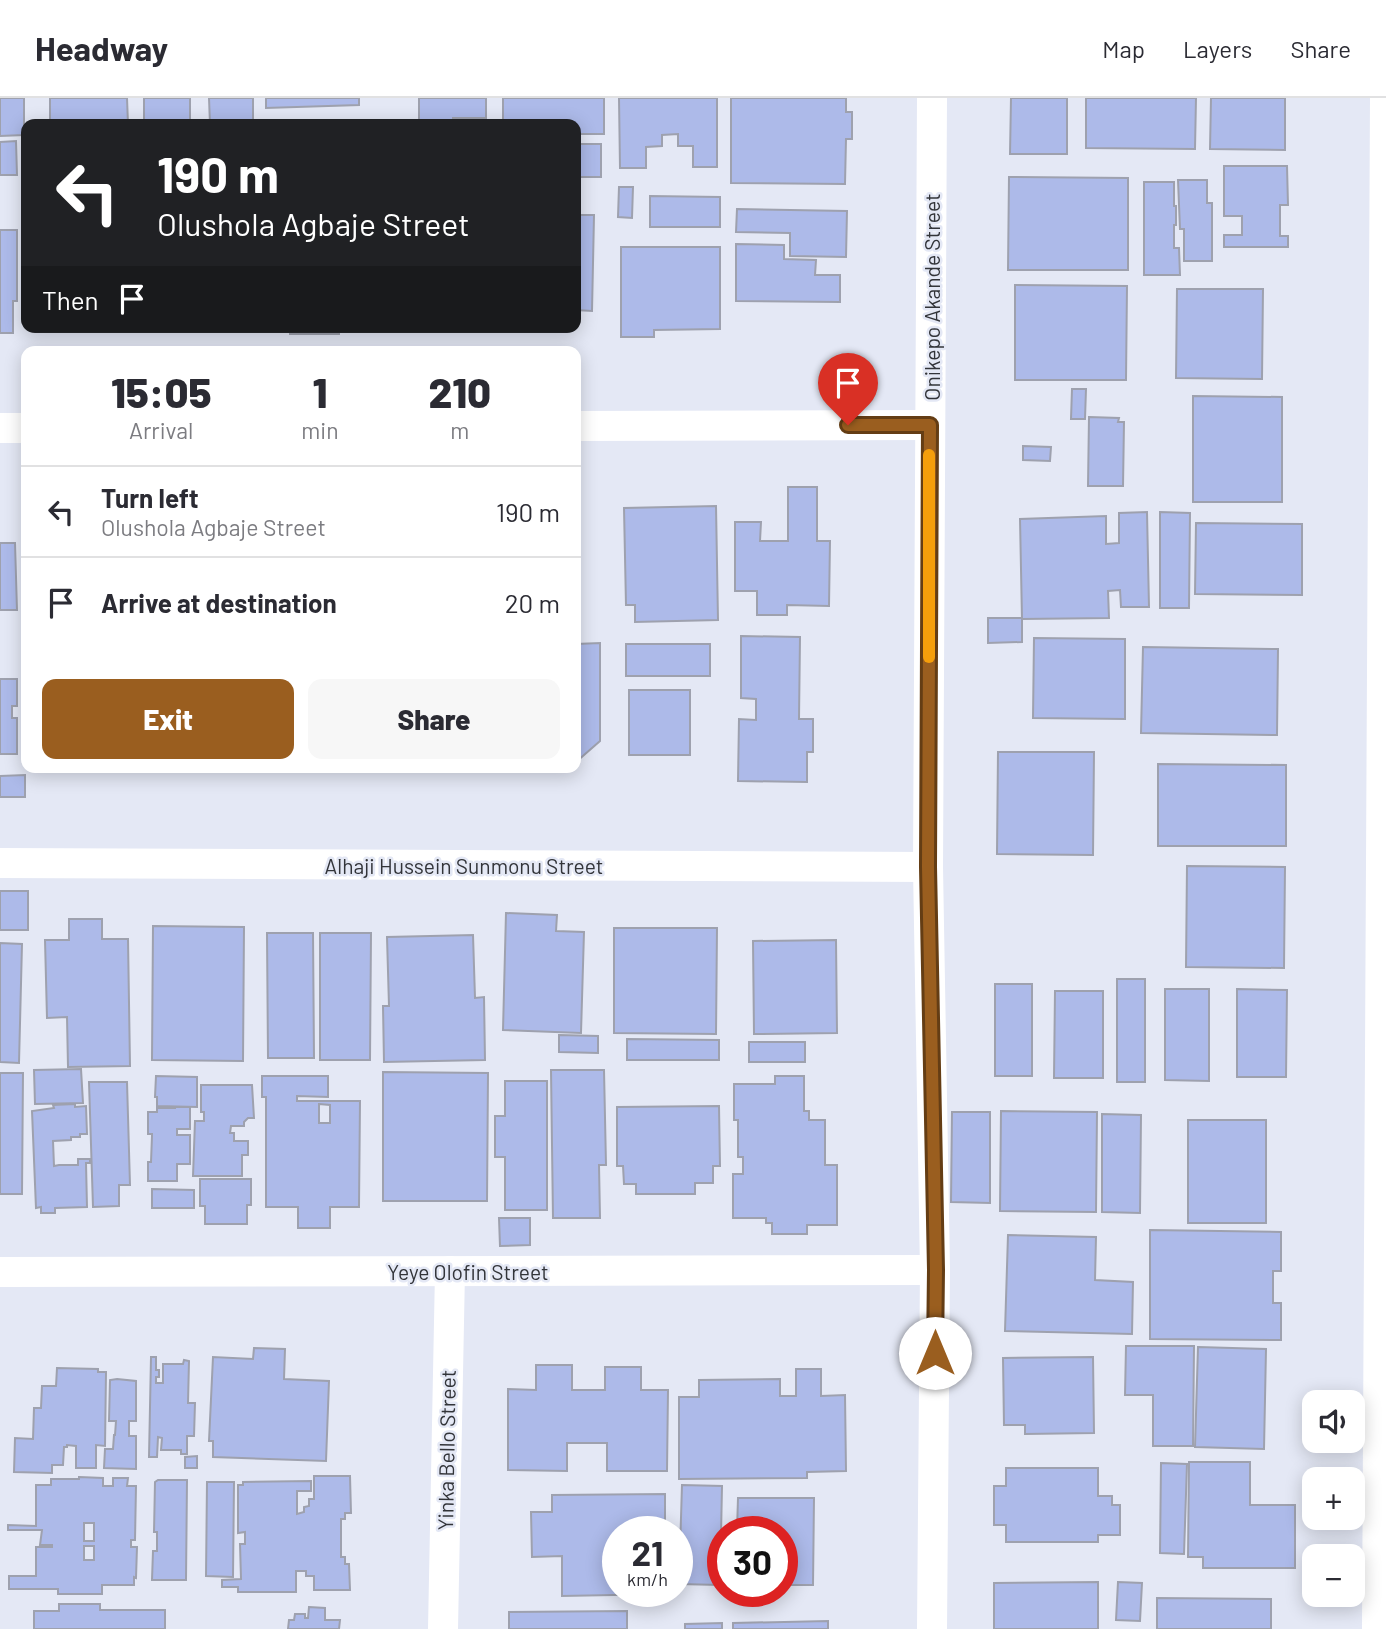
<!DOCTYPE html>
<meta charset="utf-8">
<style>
body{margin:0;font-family:Barlow,sans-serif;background:#f7f7f7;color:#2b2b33;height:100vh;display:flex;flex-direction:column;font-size:26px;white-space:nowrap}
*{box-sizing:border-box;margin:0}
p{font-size:23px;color:#7c7c81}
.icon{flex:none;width:38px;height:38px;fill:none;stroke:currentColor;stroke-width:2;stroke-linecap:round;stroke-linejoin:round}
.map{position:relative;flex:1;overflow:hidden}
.sheet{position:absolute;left:21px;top:248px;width:560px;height:427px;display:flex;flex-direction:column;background:#fff;border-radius:14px;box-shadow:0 4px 18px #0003}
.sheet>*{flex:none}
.guide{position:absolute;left:21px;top:21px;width:560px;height:214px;border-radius:14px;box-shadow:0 4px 18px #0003;background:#202124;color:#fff;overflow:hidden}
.buttons{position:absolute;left:1302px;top:1292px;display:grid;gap:14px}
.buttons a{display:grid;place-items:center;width:63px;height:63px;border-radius:14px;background:#fff;box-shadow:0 4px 18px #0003;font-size:35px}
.speed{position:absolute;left:602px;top:1418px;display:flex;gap:14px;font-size:35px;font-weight:700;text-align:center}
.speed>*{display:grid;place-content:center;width:91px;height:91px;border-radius:50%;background:#fff;box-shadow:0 4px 18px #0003;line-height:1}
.speed small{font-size:18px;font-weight:400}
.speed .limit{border:10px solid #d22;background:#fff;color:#111}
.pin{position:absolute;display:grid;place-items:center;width:60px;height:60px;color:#fff;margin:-72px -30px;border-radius:50% 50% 50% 0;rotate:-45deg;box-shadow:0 0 7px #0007}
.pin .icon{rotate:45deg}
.me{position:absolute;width:77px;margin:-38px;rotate:0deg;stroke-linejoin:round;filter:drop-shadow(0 0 5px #0008)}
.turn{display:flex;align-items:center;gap:24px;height:147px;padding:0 21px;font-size:32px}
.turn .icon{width:91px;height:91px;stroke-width:2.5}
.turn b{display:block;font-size:49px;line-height:60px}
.then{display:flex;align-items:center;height:66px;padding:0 21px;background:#0003;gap:14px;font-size:26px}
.eta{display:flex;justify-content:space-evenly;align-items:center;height:119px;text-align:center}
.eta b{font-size:42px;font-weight:800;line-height:49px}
.cta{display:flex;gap:14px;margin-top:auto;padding:14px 21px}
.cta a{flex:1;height:80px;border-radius:14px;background:#9a5e1f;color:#fff;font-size:28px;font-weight:800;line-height:80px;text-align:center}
.cta a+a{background:#f7f7f7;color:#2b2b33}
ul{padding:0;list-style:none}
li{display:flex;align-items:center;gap:21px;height:91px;padding:0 21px;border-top:2px solid #e1e1e2}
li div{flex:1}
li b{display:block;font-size:26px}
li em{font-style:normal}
header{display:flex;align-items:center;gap:42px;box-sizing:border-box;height:98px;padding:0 35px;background:#fff;border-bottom:2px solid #e1e1e2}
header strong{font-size:33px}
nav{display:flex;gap:38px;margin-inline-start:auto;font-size:24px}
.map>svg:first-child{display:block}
.building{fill:#adbae9;stroke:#9ea1ae;stroke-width:2;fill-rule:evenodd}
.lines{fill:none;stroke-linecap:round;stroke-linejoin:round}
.minor{stroke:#fff;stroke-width:30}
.route-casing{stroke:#643d14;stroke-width:18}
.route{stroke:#9a5e1f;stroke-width:12}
.slow{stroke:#f59e0b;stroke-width:12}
.labels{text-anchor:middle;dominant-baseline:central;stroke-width:5;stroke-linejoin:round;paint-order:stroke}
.street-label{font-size:21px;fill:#323439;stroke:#e4e8f5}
</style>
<header>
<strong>Headway</strong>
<nav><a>Map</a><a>Layers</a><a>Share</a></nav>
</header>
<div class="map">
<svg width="1386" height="1531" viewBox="0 0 1386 1531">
<rect width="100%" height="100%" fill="#e4e8f5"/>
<!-- building -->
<g class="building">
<polygon points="0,0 24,0 24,37 0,38"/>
<polygon points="50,0 127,0 128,26 50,26"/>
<rect x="144" y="0" width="46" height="26"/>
<polygon points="209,0 253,0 253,26 210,26"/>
<polygon points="266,0 359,0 359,7 266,10"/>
<polygon points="419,0 486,0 486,20 453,20 453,26 419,26"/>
<polygon points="503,0 604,0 604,36 576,36 576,26 503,26"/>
<polygon points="619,0 717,0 717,69 693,69 693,48 678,48 678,36 662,37 662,48 646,49 646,70 620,70"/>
<polygon points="731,0 846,0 846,14 852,14 852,41 846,41 845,86 731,85"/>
<polygon points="1011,0 1067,0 1067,56 1010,56"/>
<polygon points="1086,0 1196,0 1195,51 1086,50"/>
<polygon points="1211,0 1285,0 1285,52 1210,51"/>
<polygon points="16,43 17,77 0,77 0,44"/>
<rect x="576" y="46" width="25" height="33"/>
<polygon points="1224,68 1287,68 1288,107 1280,107 1280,138 1288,138 1288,149 1224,149 1224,137 1242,137 1242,118 1224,118"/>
<polygon points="1009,79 1128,80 1128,172 1008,172"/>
<polygon points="1178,82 1207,82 1207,105 1212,105 1212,163 1184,163 1184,131 1180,131"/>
<polygon points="1144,84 1174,84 1174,108 1176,108 1176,127 1174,127 1174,150 1179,150 1180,177 1144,177"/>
<polygon points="619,89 633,89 632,120 618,119"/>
<polygon points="650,98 720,99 720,129 650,129"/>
<polygon points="737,111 847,113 846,159 790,158 790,135 736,134"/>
<polygon points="576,117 594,117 592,213 576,212"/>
<polygon points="0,132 17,132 17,203 13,203 13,235 0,235"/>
<polygon points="736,146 784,147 784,161 816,162 815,177 840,177 840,204 736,203"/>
<polygon points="621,149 720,149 720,231 654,232 654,239 621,239"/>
<polygon points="1015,187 1127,188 1126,282 1015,282"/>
<polygon points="1177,191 1263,191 1262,281 1176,280"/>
<rect x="290" y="229" width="49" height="7"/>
<polygon points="1072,291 1086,291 1085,321 1071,321"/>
<polygon points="1193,298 1282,299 1282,404 1193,404"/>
<polygon points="1089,319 1119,320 1118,324 1124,324 1123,388 1088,388"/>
<polygon points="1023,348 1051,349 1050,363 1023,362"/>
<polygon points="788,389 817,389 817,443 830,443 829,508 787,507 787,517 757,517 757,493 735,493 735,424 761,424 760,443 788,443"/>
<polygon points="716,408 718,522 635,524 635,507 626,507 624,410"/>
<polygon points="1147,414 1149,509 1121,509 1120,492 1108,493 1109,520 1022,521 1020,421 1106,418 1106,446 1119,445 1119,415"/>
<polygon points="1160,414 1190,415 1189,510 1160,510"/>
<polygon points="1196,425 1302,426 1302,497 1195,496"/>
<polygon points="0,445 15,445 17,512 0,512"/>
<polygon points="988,520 1022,520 1022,544 988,545"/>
<polygon points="741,538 800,539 799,621 813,621 813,654 807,654 807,684 738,683 739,621 756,622 756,601 741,600"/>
<polygon points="1034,540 1125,541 1125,621 1033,620"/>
<polygon points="600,545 600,643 576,664 576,546"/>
<rect x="626" y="546" width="84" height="32"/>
<polygon points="1143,549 1278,551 1277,637 1141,635"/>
<polygon points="0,581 17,581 17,608 12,608 12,620 17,620 17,656 0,656"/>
<rect x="629" y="592" width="61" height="65"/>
<polygon points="998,654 1094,654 1093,757 997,756"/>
<polygon points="1158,666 1286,667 1286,748 1158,748"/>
<polygon points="25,677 25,699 0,699 0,678"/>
<polygon points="1187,768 1285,769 1284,870 1186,869"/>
<rect x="0" y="793" width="28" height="39"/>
<polygon points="506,815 557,817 556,833 584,834 581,935 503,932"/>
<polygon points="69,821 102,821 102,841 128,841 130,968 68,969 67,919 47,920 45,842 69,842"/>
<polygon points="153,828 244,829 243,963 152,962"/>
<polygon points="614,830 717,830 716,936 614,935"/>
<polygon points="267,835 313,835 314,960 268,960"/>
<polygon points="320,835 371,835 370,962 320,962"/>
<polygon points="473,837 475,900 484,899 485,962 384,964 383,908 389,908 387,839"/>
<polygon points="836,842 837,935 754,936 753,843"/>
<polygon points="0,845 22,846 19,965 0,964"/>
<rect x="1117" y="881" width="28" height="103"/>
<rect x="995" y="886" width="37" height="92"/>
<polygon points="1165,891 1209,891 1209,983 1165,982"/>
<polygon points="1237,891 1287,892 1286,979 1237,979"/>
<polygon points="1055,893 1103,893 1103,980 1054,980"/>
<polygon points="559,937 598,938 598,955 559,954"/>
<polygon points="627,941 719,942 719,962 627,962"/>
<rect x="749" y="944" width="56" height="20"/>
<polygon points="81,971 83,1005 35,1006 34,972"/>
<polygon points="551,972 604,972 606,1067 599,1067 600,1120 553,1120"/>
<polygon points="383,974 488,975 487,1103 383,1103"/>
<polygon points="0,975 23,975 22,1096 0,1096"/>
<polygon points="156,978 197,979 197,1009 157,1008 157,999 155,999"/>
<path d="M 262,978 L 328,978 L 328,999 L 297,998 L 297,1003 L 360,1003 L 359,1109 L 330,1109 L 330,1130 L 298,1130 L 298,1109 L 266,1109 L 266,999 L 262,999 ZM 319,1006 L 330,1007 L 330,1025 L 319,1025 Z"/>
<polygon points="775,978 804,978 804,1013 809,1013 809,1022 825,1022 825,1067 837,1067 837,1127 807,1127 807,1136 772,1136 772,1125 766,1125 766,1120 733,1120 733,1076 743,1076 743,1059 738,1059 738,1022 734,1022 734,986 775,986"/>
<polygon points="505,983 547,983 547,1112 505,1112 505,1059 495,1059 495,1018 505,1018"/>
<polygon points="89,984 127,984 130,1087 119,1087 119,1108 93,1109"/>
<polygon points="201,987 252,987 254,1020 248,1020 244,1024 244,1028 231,1028 230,1035 234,1035 234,1043 248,1043 248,1057 242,1057 242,1078 193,1078 195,1023 204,1023 204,1014 201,1014"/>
<polygon points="75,1006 75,1009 86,1008 87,1036 80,1036 80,1039 71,1039 71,1042 53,1043 54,1068 59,1067 78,1067 78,1061 90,1061 90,1065 86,1065 87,1109 55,1110 55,1115 41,1115 41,1109 36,1110 32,1013 54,1010 53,1007"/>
<polygon points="719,1008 720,1068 713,1068 713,1085 695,1085 695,1096 636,1096 636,1086 624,1086 623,1068 617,1068 617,1009"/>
<polygon points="175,1009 190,1009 190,1031 177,1031 177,1037 190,1037 190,1066 177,1066 177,1083 148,1083 148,1064 151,1064 152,1038 152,1036 148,1036 148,1014 157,1014 157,1010 175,1010"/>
<polygon points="1001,1013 1097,1014 1096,1114 1000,1113"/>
<polygon points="952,1014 990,1014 990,1105 951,1104"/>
<polygon points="1102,1016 1141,1017 1140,1115 1102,1114"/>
<rect x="1188" y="1022" width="78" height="103"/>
<polygon points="200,1081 251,1081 251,1107 247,1107 247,1126 205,1126 205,1108 200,1108"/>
<polygon points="152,1091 194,1092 194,1110 152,1110"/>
<polygon points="499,1120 530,1120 530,1147 500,1148"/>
<polygon points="1150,1132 1281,1134 1281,1173 1273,1173 1273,1205 1281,1205 1281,1242 1150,1241"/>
<polygon points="1008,1137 1096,1139 1095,1182 1133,1184 1132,1236 1005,1233"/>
<polygon points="1126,1248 1194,1248 1193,1348 1153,1348 1153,1297 1125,1297"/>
<polygon points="1198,1249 1266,1251 1264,1351 1195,1349"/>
<polygon points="254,1250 285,1251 284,1281 329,1283 326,1363 213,1359 213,1343 209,1343 213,1259 253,1261"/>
<polygon points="151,1259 156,1259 156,1272 159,1272 159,1279 156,1279 156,1285 163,1285 163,1266 183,1266 184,1262 189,1263 188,1305 195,1305 194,1338 187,1338 187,1356 181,1356 181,1352 161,1352 162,1340 158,1339 157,1359 149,1359"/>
<polygon points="1093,1259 1094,1335 1025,1336 1025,1327 1004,1327 1003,1260"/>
<polygon points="536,1267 572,1267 572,1292 605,1292 605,1269 641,1269 641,1292 668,1292 667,1373 607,1373 607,1345 567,1345 567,1373 508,1372 508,1291 536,1292"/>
<polygon points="57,1270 98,1271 98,1274 106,1274 105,1348 96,1347 96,1370 76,1370 76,1348 67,1347 67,1349 64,1349 63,1367 52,1367 52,1375 14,1374 15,1340 33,1341 34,1310 41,1310 42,1288 56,1288"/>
<polygon points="796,1271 821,1271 821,1298 845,1297 846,1373 807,1374 807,1380 679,1381 679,1299 699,1299 699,1282 780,1281 780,1298 796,1298"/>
<polygon points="117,1281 136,1283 136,1323 129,1323 129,1338 136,1338 136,1371 104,1370 105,1351 113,1351 114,1337 115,1337 116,1323 109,1323 110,1282"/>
<polygon points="197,1358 197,1370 185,1370 185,1359"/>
<polygon points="1189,1364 1250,1364 1250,1407 1295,1407 1295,1470 1203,1470 1203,1459 1188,1459"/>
<polygon points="1161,1365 1187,1366 1184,1456 1160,1455"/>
<polygon points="1006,1370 1098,1370 1098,1398 1112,1398 1112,1407 1120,1407 1120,1437 1098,1437 1098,1444 1006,1444 1006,1427 994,1427 994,1388 1006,1388"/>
<polygon points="314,1378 350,1378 351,1415 345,1415 345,1421 341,1421 341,1459 345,1459 345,1466 349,1466 350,1492 314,1492 314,1478 306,1478 306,1473 296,1473 296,1494 238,1494 238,1489 222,1489 222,1482 241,1481 240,1446 245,1446 245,1434 238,1435 238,1387 243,1387 243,1384 311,1383 311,1393 297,1393 297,1416 304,1414 304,1409 309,1408 309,1401 314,1401"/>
<path d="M 79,1379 L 103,1380 L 103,1388 L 113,1388 L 113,1380 L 128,1380 L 127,1388 L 136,1388 L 135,1442 L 131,1442 L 131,1449 L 137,1449 L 136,1480 L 134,1479 L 134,1487 L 102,1487 L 102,1496 L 58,1496 L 58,1491 L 9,1491 L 9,1478 L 36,1478 L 36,1449 L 52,1449 L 52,1447 L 40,1447 L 42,1432 L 8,1432 L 8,1427 L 36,1428 L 36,1387 L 51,1387 L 51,1381 L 79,1381 ZM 84,1425 L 94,1425 L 94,1443 L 84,1443 ZM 84,1448 L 94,1448 L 94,1462 L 84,1462 Z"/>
<polygon points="158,1382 187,1382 186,1482 152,1482 153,1453 157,1453 157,1434 154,1434 155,1384"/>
<polygon points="207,1384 234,1384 233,1479 206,1478"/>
<polygon points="682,1387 722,1388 720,1487 679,1486"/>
<polygon points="665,1396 665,1433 618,1433 618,1493 666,1493 666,1496 562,1498 562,1458 532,1459 531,1414 552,1414 552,1397"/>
<polygon points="738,1400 814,1400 813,1487 782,1487 782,1433 737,1433"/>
<polygon points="1098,1484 1098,1531 994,1531 994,1485"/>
<polygon points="1118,1484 1142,1485 1140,1523 1116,1522"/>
<polygon points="1157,1500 1271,1501 1271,1531 1157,1531"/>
<polygon points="59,1506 100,1506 100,1512 165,1512 165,1531 34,1531 34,1513 59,1513"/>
<polygon points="309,1509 325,1510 325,1522 340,1522 339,1531 288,1531 289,1522 294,1522 295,1516 305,1516 305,1520 308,1520"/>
<polygon points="627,1513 627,1531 509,1531 509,1514"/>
<polygon points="828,1523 828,1531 733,1531 733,1525"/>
<polygon points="722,1525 722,1531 685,1531 685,1526"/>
</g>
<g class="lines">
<!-- minor -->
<g class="minor">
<polyline points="576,328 930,327"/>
<polyline points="0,330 26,330"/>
<polyline points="0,765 928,769"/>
<polyline points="0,1174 935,1172"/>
<polyline points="443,1531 450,1173"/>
<polyline points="932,1531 935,1172 928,769 932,0"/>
<polyline points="1377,1531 1385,0"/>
</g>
</g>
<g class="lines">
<defs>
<polyline id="route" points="848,327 930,327 928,769 936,1172 935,1255"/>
</defs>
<!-- route casing -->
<use href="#route" class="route-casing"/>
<!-- route -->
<use href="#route" class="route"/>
<!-- slow -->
<polyline class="slow" points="929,559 929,357"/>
</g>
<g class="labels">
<!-- street labels -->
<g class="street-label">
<text transform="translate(931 199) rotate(-90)">Onikepo Akande Street</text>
<text x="464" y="767">Alhaji Hussein Sunmonu Street</text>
<text x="468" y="1173">Yeye Olofin Street</text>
<text transform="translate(446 1352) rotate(-89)">Yinka Bello Street</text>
</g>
</g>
</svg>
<div class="buttons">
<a><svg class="icon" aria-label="sound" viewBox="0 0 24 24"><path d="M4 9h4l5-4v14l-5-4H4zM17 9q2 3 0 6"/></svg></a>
<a>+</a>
<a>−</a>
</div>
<div class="speed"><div>21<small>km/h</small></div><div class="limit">30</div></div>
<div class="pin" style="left:848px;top:327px;background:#d93025"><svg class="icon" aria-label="arrive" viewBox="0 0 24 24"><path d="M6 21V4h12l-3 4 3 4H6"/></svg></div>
<svg class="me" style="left:935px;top:1255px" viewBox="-20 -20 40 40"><circle r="19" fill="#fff"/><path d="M0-13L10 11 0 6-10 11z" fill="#9a5e1f"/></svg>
<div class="guide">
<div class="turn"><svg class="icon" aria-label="left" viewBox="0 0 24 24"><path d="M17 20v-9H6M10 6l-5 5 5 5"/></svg><div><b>190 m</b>Olushola Agbaje Street</div></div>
<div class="then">Then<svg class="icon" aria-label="arrive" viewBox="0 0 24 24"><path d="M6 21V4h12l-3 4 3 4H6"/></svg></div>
</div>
<section class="sheet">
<div class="eta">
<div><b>15:05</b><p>Arrival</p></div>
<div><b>1</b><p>min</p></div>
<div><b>210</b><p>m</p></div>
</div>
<ul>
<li><svg class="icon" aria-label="left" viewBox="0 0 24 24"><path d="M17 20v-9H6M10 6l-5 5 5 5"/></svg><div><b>Turn left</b><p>Olushola Agbaje Street</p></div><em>190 m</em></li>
<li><svg class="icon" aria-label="arrive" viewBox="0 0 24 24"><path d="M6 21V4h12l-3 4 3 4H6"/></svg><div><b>Arrive at destination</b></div><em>20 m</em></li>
</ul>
<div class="cta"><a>Exit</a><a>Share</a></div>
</section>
</div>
